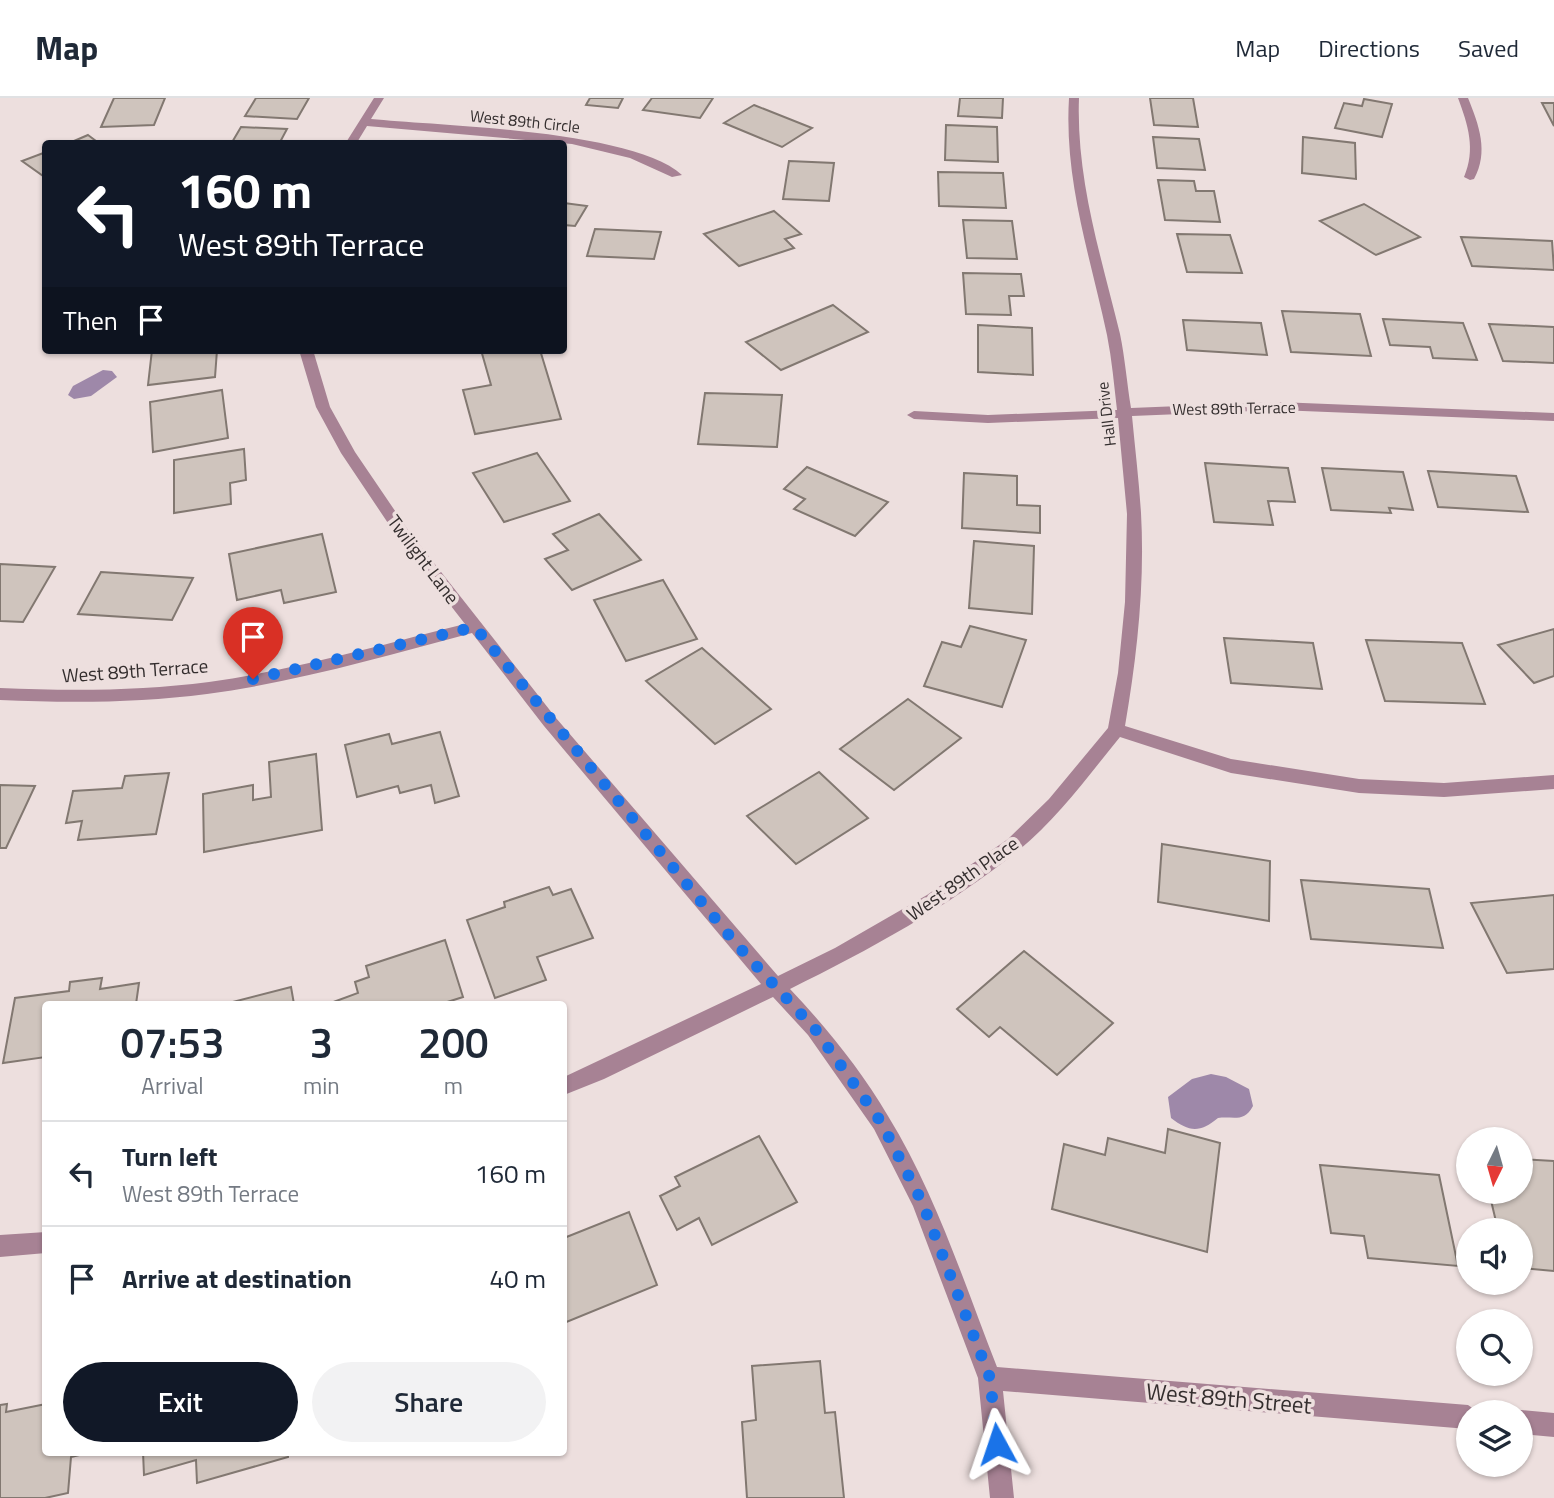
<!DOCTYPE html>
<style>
body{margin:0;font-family:"Titillium Web",sans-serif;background:#f2f2f3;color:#1f2937;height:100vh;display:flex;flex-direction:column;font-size:26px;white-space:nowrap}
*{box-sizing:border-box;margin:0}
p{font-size:23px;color:#747a83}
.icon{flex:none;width:38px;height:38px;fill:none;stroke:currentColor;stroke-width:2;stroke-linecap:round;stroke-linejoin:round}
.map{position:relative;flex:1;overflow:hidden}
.drawer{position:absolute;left:42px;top:903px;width:525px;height:455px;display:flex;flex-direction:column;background:#fff;border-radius:7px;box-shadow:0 2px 5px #0004}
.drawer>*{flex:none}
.guide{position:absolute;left:42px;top:42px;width:525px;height:214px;border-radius:7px;box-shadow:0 2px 5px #0004;background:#111827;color:#fff;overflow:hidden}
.needle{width:46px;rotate:185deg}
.fabs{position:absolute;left:1456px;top:1029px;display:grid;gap:14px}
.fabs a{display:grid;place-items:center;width:77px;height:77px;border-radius:50%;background:#fff;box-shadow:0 2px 5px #0004;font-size:35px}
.pin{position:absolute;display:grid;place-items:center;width:60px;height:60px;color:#fff;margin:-72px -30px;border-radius:50% 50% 50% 0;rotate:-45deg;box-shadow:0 0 7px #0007}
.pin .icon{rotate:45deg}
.me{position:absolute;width:77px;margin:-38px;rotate:355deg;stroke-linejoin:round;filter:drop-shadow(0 0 5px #0008)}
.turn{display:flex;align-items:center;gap:24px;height:147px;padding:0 21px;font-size:32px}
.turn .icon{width:91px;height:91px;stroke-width:2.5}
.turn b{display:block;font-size:49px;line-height:60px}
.then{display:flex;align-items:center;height:66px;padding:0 21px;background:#0003;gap:14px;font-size:26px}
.eta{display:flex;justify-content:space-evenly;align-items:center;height:119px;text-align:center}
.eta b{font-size:42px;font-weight:600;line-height:49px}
.button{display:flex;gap:14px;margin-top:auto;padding:14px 21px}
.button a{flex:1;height:80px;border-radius:42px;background:#111827;color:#fff;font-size:28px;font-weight:600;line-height:80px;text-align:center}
.button a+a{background:#f2f2f3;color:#1f2937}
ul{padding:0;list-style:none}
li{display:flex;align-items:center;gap:21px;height:105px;padding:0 21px;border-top:2px solid #e0e1e3}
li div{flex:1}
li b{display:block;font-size:26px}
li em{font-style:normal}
header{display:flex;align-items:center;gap:42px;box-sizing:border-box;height:98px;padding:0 35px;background:#fff;border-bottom:2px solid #e0e1e3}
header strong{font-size:33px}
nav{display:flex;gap:38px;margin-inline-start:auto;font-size:24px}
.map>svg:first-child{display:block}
.water{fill:#9e88a9}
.building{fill:#cfc4bd;stroke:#827871;stroke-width:2}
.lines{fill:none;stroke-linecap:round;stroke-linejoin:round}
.minor{fill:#a78294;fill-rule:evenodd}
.route{stroke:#1a73e8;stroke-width:12;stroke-dasharray:0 21.6}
.labels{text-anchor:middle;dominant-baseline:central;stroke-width:7;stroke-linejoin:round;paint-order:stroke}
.far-street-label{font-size:16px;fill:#342e2e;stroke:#eddfde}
.street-label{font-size:19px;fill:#342e2e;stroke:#eddfde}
.near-street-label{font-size:23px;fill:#342e2e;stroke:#eddfde}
</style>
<header>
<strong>Map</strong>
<nav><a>Map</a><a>Directions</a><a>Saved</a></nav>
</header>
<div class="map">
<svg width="1554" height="1400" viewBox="0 0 1554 1400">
<rect width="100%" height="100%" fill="#eddfde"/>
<!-- water -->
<g class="water">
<polygon points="103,272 112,273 117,279 91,298 74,301 68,297 73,288"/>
<path d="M 1211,976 L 1226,979 L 1249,991 L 1253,1008 C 1244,1025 1234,1018 1218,1020 C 1200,1035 1189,1034 1171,1020 L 1168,999 L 1192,981 Z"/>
</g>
<!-- building -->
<g class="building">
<polygon points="114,0 165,0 154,27 101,29"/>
<polygon points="256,0 309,0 297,21 245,18"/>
<polygon points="590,0 623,0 618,10 586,7"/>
<polygon points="652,0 713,0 700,20 643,12"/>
<polygon points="960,0 1003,0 1002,20 958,18"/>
<polygon points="1150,0 1193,0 1198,29 1154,27"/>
<polygon points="1364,1 1392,6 1382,39 1335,30 1344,5 1362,8"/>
<polygon points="1542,5 1554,5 1554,28"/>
<polygon points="754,7 812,30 782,49 724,25"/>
<polygon points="946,27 997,29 998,64 945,62"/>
<polygon points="241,29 287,31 279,46 231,46"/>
<polygon points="88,37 100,46 67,46"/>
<polygon points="1153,39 1199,41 1205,72 1157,70"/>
<polygon points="1303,39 1355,45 1356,81 1302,75"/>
<polygon points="46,54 46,80 22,63"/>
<polygon points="789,63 834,65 829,103 783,101"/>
<polygon points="938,74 1003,75 1006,110 939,108"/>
<polygon points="1158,82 1194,83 1196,93 1214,93 1220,124 1165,122"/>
<polygon points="564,105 587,108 575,128 564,127"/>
<polygon points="1364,106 1420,139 1376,157 1320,123"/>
<polygon points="774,113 801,136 785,141 794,150 739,168 704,136"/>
<polygon points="963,122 1012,123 1017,161 967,160"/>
<polygon points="595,131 661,134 654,161 587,158"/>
<polygon points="1177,136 1230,137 1242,175 1187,174"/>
<polygon points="1461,139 1552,143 1554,172 1472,168"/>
<polygon points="963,175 1021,176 1024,198 1009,198 1011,217 966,216"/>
<polygon points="833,207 868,234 781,272 746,244"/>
<polygon points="1282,213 1360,216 1371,258 1291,254"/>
<polygon points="1383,221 1463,225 1477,262 1433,260 1430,249 1390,247"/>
<polygon points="1183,222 1261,225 1267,257 1187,252"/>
<polygon points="1489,226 1554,229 1554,265 1503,263"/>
<polygon points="978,227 1032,230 1033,277 978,274"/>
<polygon points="152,252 217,252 215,279 148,287"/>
<polygon points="481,252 540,252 561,321 475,336 463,292 491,287"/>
<polygon points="222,292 228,340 153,354 150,304"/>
<polygon points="705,295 782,297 777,349 698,346"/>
<polygon points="244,351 246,382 230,385 231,406 174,415 174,362"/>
<polygon points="537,355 570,403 504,424 473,375"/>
<polygon points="1205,365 1288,370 1295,404 1268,403 1273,427 1214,424"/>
<polygon points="807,369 888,404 855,438 794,411 805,401 784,391"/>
<polygon points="1322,370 1403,374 1413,412 1389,410 1391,415 1331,412"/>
<polygon points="1428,373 1516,378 1528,414 1438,409"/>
<polygon points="964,375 1017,378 1017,407 1040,408 1040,435 962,430"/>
<polygon points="599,416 641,462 572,492 545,461 568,452 553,436"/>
<polygon points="322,436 336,494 284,505 281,492 237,502 229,456"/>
<polygon points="974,443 1034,448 1032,516 969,510"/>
<polygon points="0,466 55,469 23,524 0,523"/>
<polygon points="101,474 193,480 172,522 78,516"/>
<polygon points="663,482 697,541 626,563 594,502"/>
<polygon points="970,528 1026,542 1002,609 924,588 942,544 961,549"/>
<polygon points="1554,531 1554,578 1534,585 1498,547"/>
<polygon points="1224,540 1313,545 1322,591 1231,585"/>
<polygon points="1366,542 1462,545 1485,606 1385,603"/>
<polygon points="702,550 771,611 715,646 646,583"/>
<polygon points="908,601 961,640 894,692 840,651"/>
<polygon points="440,634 459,698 435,705 431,687 400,695 398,688 357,699 345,647 389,636 392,646"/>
<polygon points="316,656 322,732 204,754 203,696 253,687 253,702 271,699 269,664"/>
<polygon points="819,674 868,720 796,766 747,718"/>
<polygon points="169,675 156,736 78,742 82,723 66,725 73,693 122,690 125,678"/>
<polygon points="0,687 35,688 6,750 0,750"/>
<polygon points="1162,746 1270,763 1269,823 1158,804"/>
<polygon points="1301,782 1429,791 1443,850 1311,841"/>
<polygon points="549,789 553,797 571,791 593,840 537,859 546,882 495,900 467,822 505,809 504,804"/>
<polygon points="1554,797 1554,871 1507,875 1471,805"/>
<polygon points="445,842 463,899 441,906 328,906 358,895 355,884 369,879 366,868"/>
<polygon points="1024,853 1113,925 1057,977 1000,929 989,939 957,911"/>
<polygon points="102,880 100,891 139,885 136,906 46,906 46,959 3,965 15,900 69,893 70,884"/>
<polygon points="291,889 294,906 225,906"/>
<polygon points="1168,1031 1220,1045 1207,1154 1052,1111 1064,1046 1105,1057 1108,1040 1165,1055"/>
<polygon points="759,1038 797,1104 712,1147 699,1120 677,1132 660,1098 680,1088 675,1079"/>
<polygon points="1521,1061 1554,1063 1554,1173 1521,1170 1521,1132 1498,1132 1489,1094 1521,1094"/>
<polygon points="1320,1067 1439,1077 1458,1168 1368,1160 1364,1138 1331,1135"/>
<polygon points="629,1114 657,1187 564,1225 564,1140"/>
<polygon points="820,1263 825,1315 835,1314 844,1400 747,1400 742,1324 756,1322 752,1268"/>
<polygon points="7,1306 6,1314 46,1306 46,1354 92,1354 71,1359 68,1395 45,1400 0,1400 0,1307"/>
<polygon points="143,1354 288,1354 288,1359 197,1385 196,1362 144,1377"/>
</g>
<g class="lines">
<!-- minor -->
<g class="minor">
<path d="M 374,0 L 384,0 L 371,21 C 442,28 632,32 682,77 L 672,79 L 630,60 L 572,46 L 367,28 L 356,46 L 345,46 Z"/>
<path d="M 1069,0 L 1079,0 C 1076,81 1101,158 1120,236 C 1125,260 1127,286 1131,310 L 1278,304 L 1554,315 L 1554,323 L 1278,312 L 1132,318 C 1135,350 1139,383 1141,415 C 1145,486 1137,558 1125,628 L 1231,661 L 1359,681 L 1444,685 L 1554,677 L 1554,691 L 1444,699 L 1359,695 L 1231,675 L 1120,639 C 1088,678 1058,720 1019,752 C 950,808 869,852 790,891 C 826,929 861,972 888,1018 C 936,1096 964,1185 997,1269 L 1468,1307 L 1478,1314 L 1468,1314 L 1468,1331 L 1003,1293 L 1014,1400 L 990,1400 L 978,1280 L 913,1108 L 874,1031 L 808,937 L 773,899 L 604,981 L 564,997 L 564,979 L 761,886 L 544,628 L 472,535 C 385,558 297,584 207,596 C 139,605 69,605 0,602 L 0,590 C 70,593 140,593 209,584 C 295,572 380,547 465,526 L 398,440 L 341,355 L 316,309 L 299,252 L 313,252 L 330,309 L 355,354 L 408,432 L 556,620 L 778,878 L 835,850 L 927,797 L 1008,741 L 1049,701 L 1108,630 L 1118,575 L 1125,504 L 1127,416 L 1118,320 L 988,325 L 914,321 L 907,317 L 914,313 L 988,317 L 1117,312 C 1114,287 1112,262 1107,237 C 1090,157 1064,83 1069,0 Z"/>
<path d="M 1458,0 L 1468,0 C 1479,27 1489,54 1474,81 L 1470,82 L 1464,79 C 1476,51 1468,27 1458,0 Z"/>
<polygon points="46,1134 46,1155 0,1159 0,1137"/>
<polygon points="1521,1312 1554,1315 1554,1339 1521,1336 1521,1314 1516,1314"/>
</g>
</g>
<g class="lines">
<!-- route -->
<polyline class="route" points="253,581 475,529 737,847 815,931 881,1024 922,1104 990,1280 997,1346"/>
</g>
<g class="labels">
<!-- far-street labels -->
<g class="far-street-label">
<text transform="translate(525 23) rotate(6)">West 89th Circle</text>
<text transform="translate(1234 310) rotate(-1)">West 89th Terrace</text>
<text transform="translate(1106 316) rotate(-97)">Hall Drive</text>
</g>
<!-- street labels -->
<g class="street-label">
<text transform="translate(424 461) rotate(53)">Twilight Lane</text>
<text transform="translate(135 572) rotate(-4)">West 89th Terrace</text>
<text transform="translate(962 780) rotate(-35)">West 89th Place</text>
</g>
<!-- near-street labels -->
<g class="near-street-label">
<text transform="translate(1229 1300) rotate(5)">West 89th Street</text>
</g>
</g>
</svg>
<div class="fabs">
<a><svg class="needle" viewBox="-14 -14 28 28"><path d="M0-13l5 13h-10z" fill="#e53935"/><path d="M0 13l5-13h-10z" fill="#747a83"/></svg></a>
<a><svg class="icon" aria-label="sound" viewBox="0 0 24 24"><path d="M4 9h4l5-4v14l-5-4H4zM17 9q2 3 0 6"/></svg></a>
<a><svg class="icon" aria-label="search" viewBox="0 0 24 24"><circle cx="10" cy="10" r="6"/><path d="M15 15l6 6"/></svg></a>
<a><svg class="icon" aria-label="layers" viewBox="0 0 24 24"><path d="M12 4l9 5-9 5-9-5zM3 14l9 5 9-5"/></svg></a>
</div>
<div class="pin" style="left:253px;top:581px;background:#d93025"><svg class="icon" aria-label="arrive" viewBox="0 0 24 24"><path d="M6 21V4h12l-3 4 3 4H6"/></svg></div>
<svg class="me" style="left:997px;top:1346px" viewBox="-20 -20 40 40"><path d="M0-17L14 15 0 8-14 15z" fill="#1a73e8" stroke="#fff" stroke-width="4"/></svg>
<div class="guide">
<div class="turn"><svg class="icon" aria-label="left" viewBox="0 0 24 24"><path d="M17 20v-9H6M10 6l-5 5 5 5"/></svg><div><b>160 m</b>West 89th Terrace</div></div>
<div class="then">Then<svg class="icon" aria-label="arrive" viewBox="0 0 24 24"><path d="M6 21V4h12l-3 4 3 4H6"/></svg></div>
</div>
<section class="drawer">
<div class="eta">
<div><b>07:53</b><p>Arrival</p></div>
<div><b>3</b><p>min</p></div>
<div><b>200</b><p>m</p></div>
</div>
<ul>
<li><svg class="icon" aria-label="left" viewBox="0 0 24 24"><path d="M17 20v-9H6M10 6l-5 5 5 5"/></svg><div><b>Turn left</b><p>West 89th Terrace</p></div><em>160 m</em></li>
<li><svg class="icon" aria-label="arrive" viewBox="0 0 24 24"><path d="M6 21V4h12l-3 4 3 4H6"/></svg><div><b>Arrive at destination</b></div><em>40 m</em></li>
</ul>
<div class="button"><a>Exit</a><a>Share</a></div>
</section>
</div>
